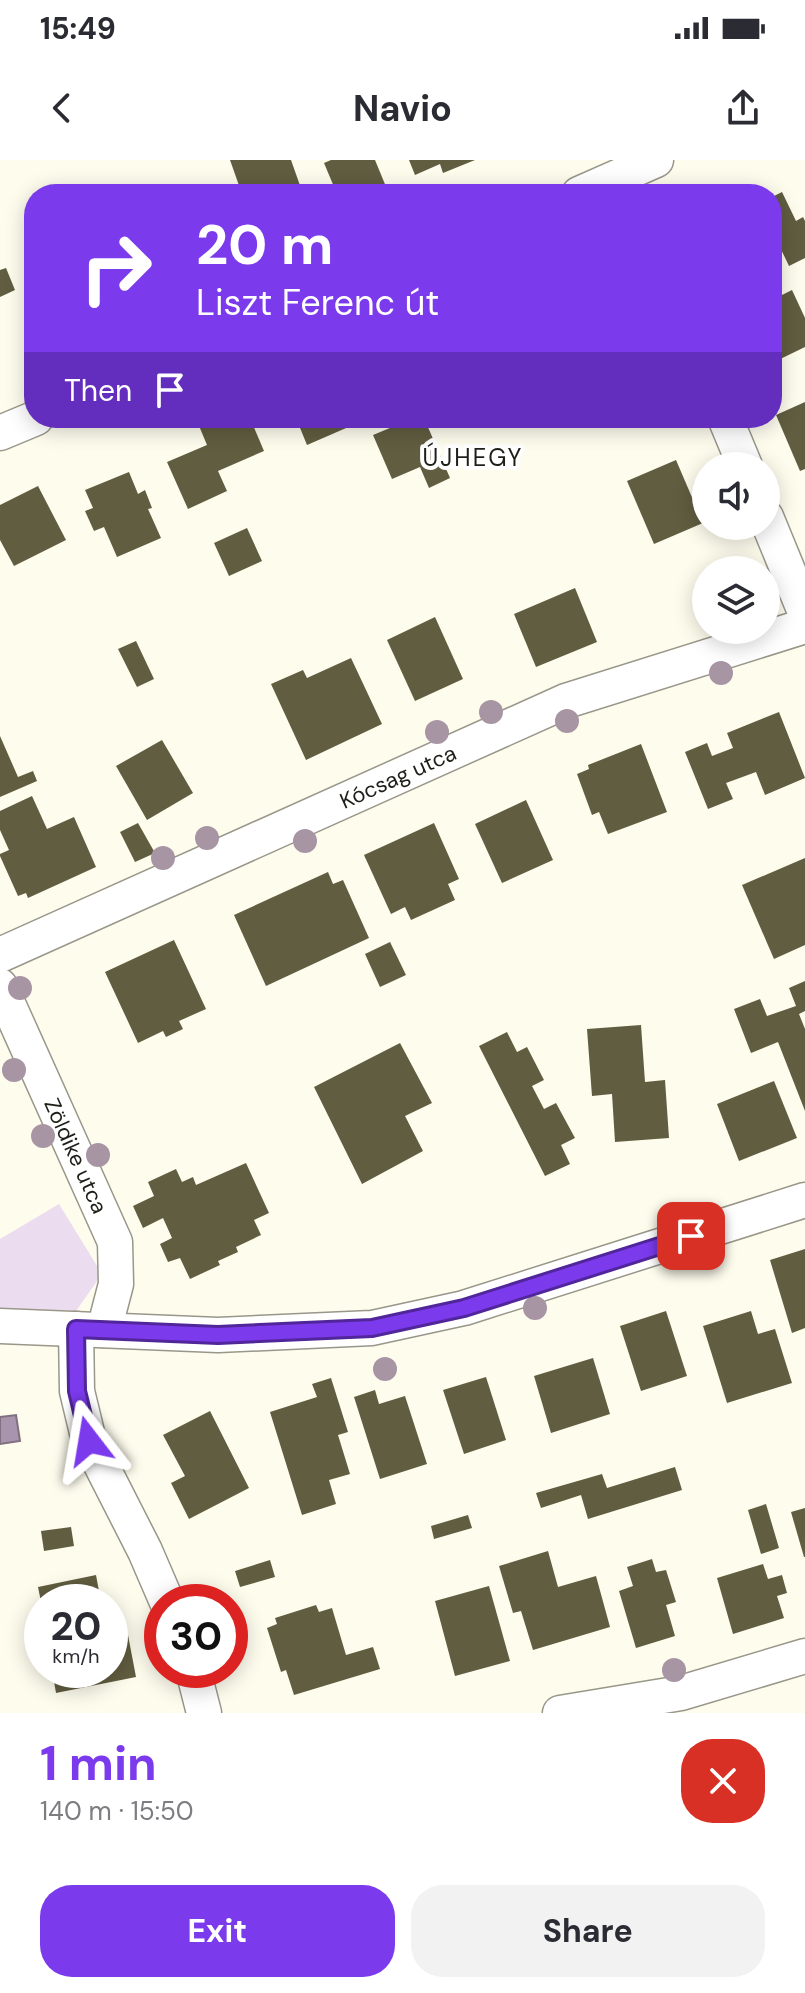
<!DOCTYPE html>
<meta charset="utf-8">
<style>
body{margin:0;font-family:"DM Sans",sans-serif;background:#f2f2f3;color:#2b2b33;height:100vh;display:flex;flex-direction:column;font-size:30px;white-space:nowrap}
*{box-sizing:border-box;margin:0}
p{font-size:26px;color:#7c7c81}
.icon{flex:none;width:44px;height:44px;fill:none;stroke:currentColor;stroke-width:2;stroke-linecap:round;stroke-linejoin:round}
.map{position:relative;height:1553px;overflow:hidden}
.side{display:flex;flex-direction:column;background:#fff;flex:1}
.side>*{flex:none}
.banner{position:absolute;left:24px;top:24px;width:758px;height:244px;border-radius:32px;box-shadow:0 4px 20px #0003;background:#7c3aed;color:#fff;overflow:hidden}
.fabs{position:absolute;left:692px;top:292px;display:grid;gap:16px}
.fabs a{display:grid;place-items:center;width:88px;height:88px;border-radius:50%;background:#fff;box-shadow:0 4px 20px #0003;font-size:40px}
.speed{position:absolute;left:24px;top:1424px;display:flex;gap:16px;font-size:40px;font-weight:700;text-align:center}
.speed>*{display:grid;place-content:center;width:104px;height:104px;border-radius:50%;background:#fff;box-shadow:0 4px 20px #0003;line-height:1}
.speed small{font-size:20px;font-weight:400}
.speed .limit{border:12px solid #d22;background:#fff;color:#111}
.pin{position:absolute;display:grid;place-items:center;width:68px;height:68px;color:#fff;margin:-34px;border-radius:16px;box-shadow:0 4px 12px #0006}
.me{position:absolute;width:88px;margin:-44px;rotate:346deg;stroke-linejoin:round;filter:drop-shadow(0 0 6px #0008)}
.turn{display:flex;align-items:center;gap:28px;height:168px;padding:0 40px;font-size:36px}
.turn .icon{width:104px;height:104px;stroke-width:2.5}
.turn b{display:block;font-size:56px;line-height:68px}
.then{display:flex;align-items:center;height:76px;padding:0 40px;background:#0003;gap:16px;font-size:30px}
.round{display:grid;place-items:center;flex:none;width:84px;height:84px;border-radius:32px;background:#f2f2f3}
.headline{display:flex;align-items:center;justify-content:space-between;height:136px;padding:0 40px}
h1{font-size:48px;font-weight:700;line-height:60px;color:#7c3aed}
.button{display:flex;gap:16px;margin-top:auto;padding:16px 40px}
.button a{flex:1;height:92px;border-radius:32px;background:#7c3aed;color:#fff;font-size:32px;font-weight:700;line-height:92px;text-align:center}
.button a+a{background:#f2f2f3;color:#2b2b33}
.status{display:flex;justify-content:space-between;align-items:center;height:56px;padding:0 40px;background:#fff;direction:ltr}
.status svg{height:22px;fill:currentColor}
header{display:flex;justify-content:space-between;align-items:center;height:104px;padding:0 40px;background:#fff;font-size:36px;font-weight:700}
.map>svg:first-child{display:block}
.green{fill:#ecdcf0}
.water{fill:#a894ad;stroke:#7f7181;stroke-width:2}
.building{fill:#615d40}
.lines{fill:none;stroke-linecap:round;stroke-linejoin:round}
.minor-casing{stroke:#999789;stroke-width:37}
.minor{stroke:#fff;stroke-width:34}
.tree{fill:#a795a4}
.route-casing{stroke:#51269a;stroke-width:20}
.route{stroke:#7c3aed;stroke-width:14}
.labels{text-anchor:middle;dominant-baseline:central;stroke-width:8;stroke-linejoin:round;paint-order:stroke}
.street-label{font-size:22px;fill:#1f1f19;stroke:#fff}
.neighbourhood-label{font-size:24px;letter-spacing:2px;fill:#1f1f19;stroke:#fff}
</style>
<div class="status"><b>15:49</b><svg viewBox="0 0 49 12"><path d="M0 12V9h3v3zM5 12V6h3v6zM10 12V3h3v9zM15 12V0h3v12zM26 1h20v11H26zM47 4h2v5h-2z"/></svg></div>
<header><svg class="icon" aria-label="back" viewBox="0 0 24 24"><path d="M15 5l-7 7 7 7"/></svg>Navio<svg class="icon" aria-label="share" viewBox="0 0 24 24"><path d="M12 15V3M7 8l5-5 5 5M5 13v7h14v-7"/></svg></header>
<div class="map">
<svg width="805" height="1553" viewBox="0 0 805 1553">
<rect width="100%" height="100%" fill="#fefced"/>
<!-- green -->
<polygon class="green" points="59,1044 102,1114 76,1151 0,1148 0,1079"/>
<!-- water -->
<polygon class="water" points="16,1255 20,1281 0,1284 0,1257"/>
<!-- building -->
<g class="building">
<polygon points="230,0 291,0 303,34 242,34"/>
<polygon points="331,0 375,0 389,34 337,34 324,3"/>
<polygon points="409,0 475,0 443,13 440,4 415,15"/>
<polygon points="78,24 81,34 52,34"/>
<polygon points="782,32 796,61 803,57 805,61 805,98 789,106 778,83 772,86 772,37"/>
<polygon points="34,53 34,78 26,56"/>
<polygon points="6,108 15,130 0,137 0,110"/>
<polygon points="792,130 805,158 805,187 772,203 772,140"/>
<polygon points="805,242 805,309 800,311 776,255"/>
<polygon points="205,258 250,258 264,291 218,311 227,331 188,349 167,302 207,285 197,261"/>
<polygon points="296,258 358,258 360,262 307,285"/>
<polygon points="414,258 424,258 450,318 429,328 420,307 392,319 373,275"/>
<polygon points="676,300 703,363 654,384 627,321"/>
<polygon points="129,312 138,334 145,330 152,348 148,349 161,378 117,397 104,367 94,371 85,351 93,348 85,330"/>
<polygon points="38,326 66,380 14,406 0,380 0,345"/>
<polygon points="247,368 262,401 229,416 214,383"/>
<polygon points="575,428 597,482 536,507 514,454"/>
<polygon points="435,457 463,519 415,541 387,480"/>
<polygon points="136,481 154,519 137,527 118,489"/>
<polygon points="351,498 382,564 306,600 271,524 303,510 307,518"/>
<polygon points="779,552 805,618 765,635 756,612 726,623 733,639 708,649 685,592 707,583 712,596 733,588 727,573"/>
<polygon points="0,576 18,617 33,611 37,621 0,637"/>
<polygon points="162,580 193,633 147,660 116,606"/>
<polygon points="641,584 667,652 608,674 599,652 592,655 577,614 589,609 588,605"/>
<polygon points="32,636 47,669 74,657 96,707 28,738 26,733 18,736 0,696 0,694 9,690 0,670 0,651"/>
<polygon points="526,640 553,700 502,723 475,664"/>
<polygon points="138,663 155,693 135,702 120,672"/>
<polygon points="434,663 459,719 448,724 455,740 411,760 405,747 391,754 364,695"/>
<polygon points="805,698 805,785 774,799 742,725"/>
<polygon points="328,712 333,724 343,720 369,778 266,826 234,755"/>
<polygon points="174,780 206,849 179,861 183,869 166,877 163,871 138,883 105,812"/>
<polygon points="390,782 406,815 380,827 365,794"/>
<polygon points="805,821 805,851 799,854 805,869 805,951 778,882 751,893 734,849 760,839 767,856 796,846 789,828"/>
<polygon points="641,865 645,922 665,920 669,978 615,982 612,934 592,936 587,869"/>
<polygon points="507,872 517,892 527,887 544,920 532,926 544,949 556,943 575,978 561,985 570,1004 545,1016 479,886"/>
<polygon points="400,883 432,943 405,956 423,991 362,1024 314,927"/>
<polygon points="774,921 797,978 739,1001 717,944"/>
<polygon points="246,1003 269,1053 254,1060 261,1075 236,1087 238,1092 218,1101 220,1105 190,1119 180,1098 168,1102 160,1084 172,1078 163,1058 143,1068 133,1046 154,1036 148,1022 176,1009 182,1022 193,1017 196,1025"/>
<polygon points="805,1089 805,1168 792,1173 770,1100"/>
<polygon points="666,1151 687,1216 641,1231 620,1166"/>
<polygon points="751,1151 758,1174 775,1169 792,1223 727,1243 703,1166"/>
<polygon points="593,1198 610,1254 551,1273 534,1216"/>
<polygon points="486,1217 506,1280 464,1294 443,1230"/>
<polygon points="331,1218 348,1272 338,1275 350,1314 329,1320 336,1344 302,1355 270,1252 317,1237 312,1224"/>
<polygon points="375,1230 379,1244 405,1236 427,1304 380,1319 354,1237"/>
<polygon points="210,1251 249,1328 189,1359 171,1323 185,1316 163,1275"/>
<polygon points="675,1307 682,1330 588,1359 581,1335 541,1348 536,1333 602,1314 607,1328"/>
<polygon points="766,1344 779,1388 761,1394 748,1350"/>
<polygon points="805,1348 805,1397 804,1397 791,1352"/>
<polygon points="468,1355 472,1368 434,1379 431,1366"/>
<polygon points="71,1367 74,1386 44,1391 41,1371"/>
<polygon points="548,1391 558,1427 596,1416 610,1467 533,1490 521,1451 513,1453 499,1406"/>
<polygon points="652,1399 656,1412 666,1410 676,1442 666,1445 675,1476 636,1488 619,1431 633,1426 627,1407"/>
<polygon points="270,1400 275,1417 240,1427 235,1411"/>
<polygon points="763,1404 768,1419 782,1415 787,1433 777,1436 784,1458 733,1474 717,1418"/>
<polygon points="96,1415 101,1442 41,1442 38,1427"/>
<polygon points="489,1426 510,1501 455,1516 435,1441"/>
<polygon points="316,1445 319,1452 332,1448 346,1495 373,1487 380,1509 294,1535 286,1510 281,1512 267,1468 277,1464 275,1458"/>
<polygon points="128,1475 136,1517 56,1533 52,1510 110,1510 110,1479"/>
</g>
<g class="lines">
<defs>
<g id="minor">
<polyline points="579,34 656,0"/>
<polyline points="725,258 745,306"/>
<polyline points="0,273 36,258"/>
<polyline points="766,357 805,452"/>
<path id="s1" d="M 0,795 L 566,541 L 805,466"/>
<path id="s2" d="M 0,826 L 115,1082 L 116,1124 L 104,1170"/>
<polyline points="0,1166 218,1175 372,1168 464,1148 805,1040"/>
<polyline points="76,1169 77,1231 89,1281 145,1391 167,1442"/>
<polyline points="193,1510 204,1553"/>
<polyline points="560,1553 681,1533 805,1496"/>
</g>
</defs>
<!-- minor casing -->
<use href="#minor" class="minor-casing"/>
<!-- minor -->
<use href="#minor" class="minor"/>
</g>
<!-- trees -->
<g class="tree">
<circle cx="721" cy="513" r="12"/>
<circle cx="491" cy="552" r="12"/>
<circle cx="567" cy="561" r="12"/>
<circle cx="437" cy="572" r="12"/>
<circle cx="207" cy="678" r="12"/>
<circle cx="305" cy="681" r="12"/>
<circle cx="163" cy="698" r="12"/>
<circle cx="20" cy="828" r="12"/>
<circle cx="14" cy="910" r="12"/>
<circle cx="43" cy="976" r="12"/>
<circle cx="98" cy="995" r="12"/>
<circle cx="535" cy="1148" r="12"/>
<circle cx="385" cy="1209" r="12"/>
<circle cx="674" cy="1510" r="12"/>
</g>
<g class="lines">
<defs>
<polyline id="route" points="89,1281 77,1231 76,1169 218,1175 372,1168 464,1148 691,1076"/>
</defs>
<!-- route casing -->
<use href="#route" class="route-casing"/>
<!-- route -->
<use href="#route" class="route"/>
</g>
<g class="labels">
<!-- street labels -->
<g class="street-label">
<text stroke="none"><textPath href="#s1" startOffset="436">Kócsag utca</textPath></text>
<text stroke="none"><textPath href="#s2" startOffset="186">Zöldike utca</textPath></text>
</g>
<!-- neighbourhood labels -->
<g class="neighbourhood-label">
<text x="473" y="297">ÚJHEGY</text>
</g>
</g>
</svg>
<div class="fabs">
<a><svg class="icon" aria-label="sound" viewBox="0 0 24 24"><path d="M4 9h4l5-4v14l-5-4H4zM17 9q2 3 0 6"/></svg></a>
<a><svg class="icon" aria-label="layers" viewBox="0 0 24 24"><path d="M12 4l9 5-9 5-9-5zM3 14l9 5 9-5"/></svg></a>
</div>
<div class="speed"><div>20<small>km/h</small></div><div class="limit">30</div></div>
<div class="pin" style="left:691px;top:1076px;background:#d93025"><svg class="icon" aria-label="arrive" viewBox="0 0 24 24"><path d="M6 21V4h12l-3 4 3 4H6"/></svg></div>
<svg class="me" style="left:89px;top:1281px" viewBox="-20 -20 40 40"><path d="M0-17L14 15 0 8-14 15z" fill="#7c3aed" stroke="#fff" stroke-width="4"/></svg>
<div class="banner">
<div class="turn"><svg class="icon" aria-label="right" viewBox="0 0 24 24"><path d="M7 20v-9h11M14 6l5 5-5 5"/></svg><div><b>20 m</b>Liszt Ferenc út</div></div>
<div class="then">Then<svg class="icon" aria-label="arrive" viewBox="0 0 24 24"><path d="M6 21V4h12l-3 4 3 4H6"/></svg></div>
</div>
</div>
<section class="side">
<div class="headline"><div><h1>1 min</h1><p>140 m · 15:50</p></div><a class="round" style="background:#d93025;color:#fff"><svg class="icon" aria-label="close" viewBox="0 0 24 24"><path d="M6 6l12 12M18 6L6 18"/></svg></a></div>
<div class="button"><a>Exit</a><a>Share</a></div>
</section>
